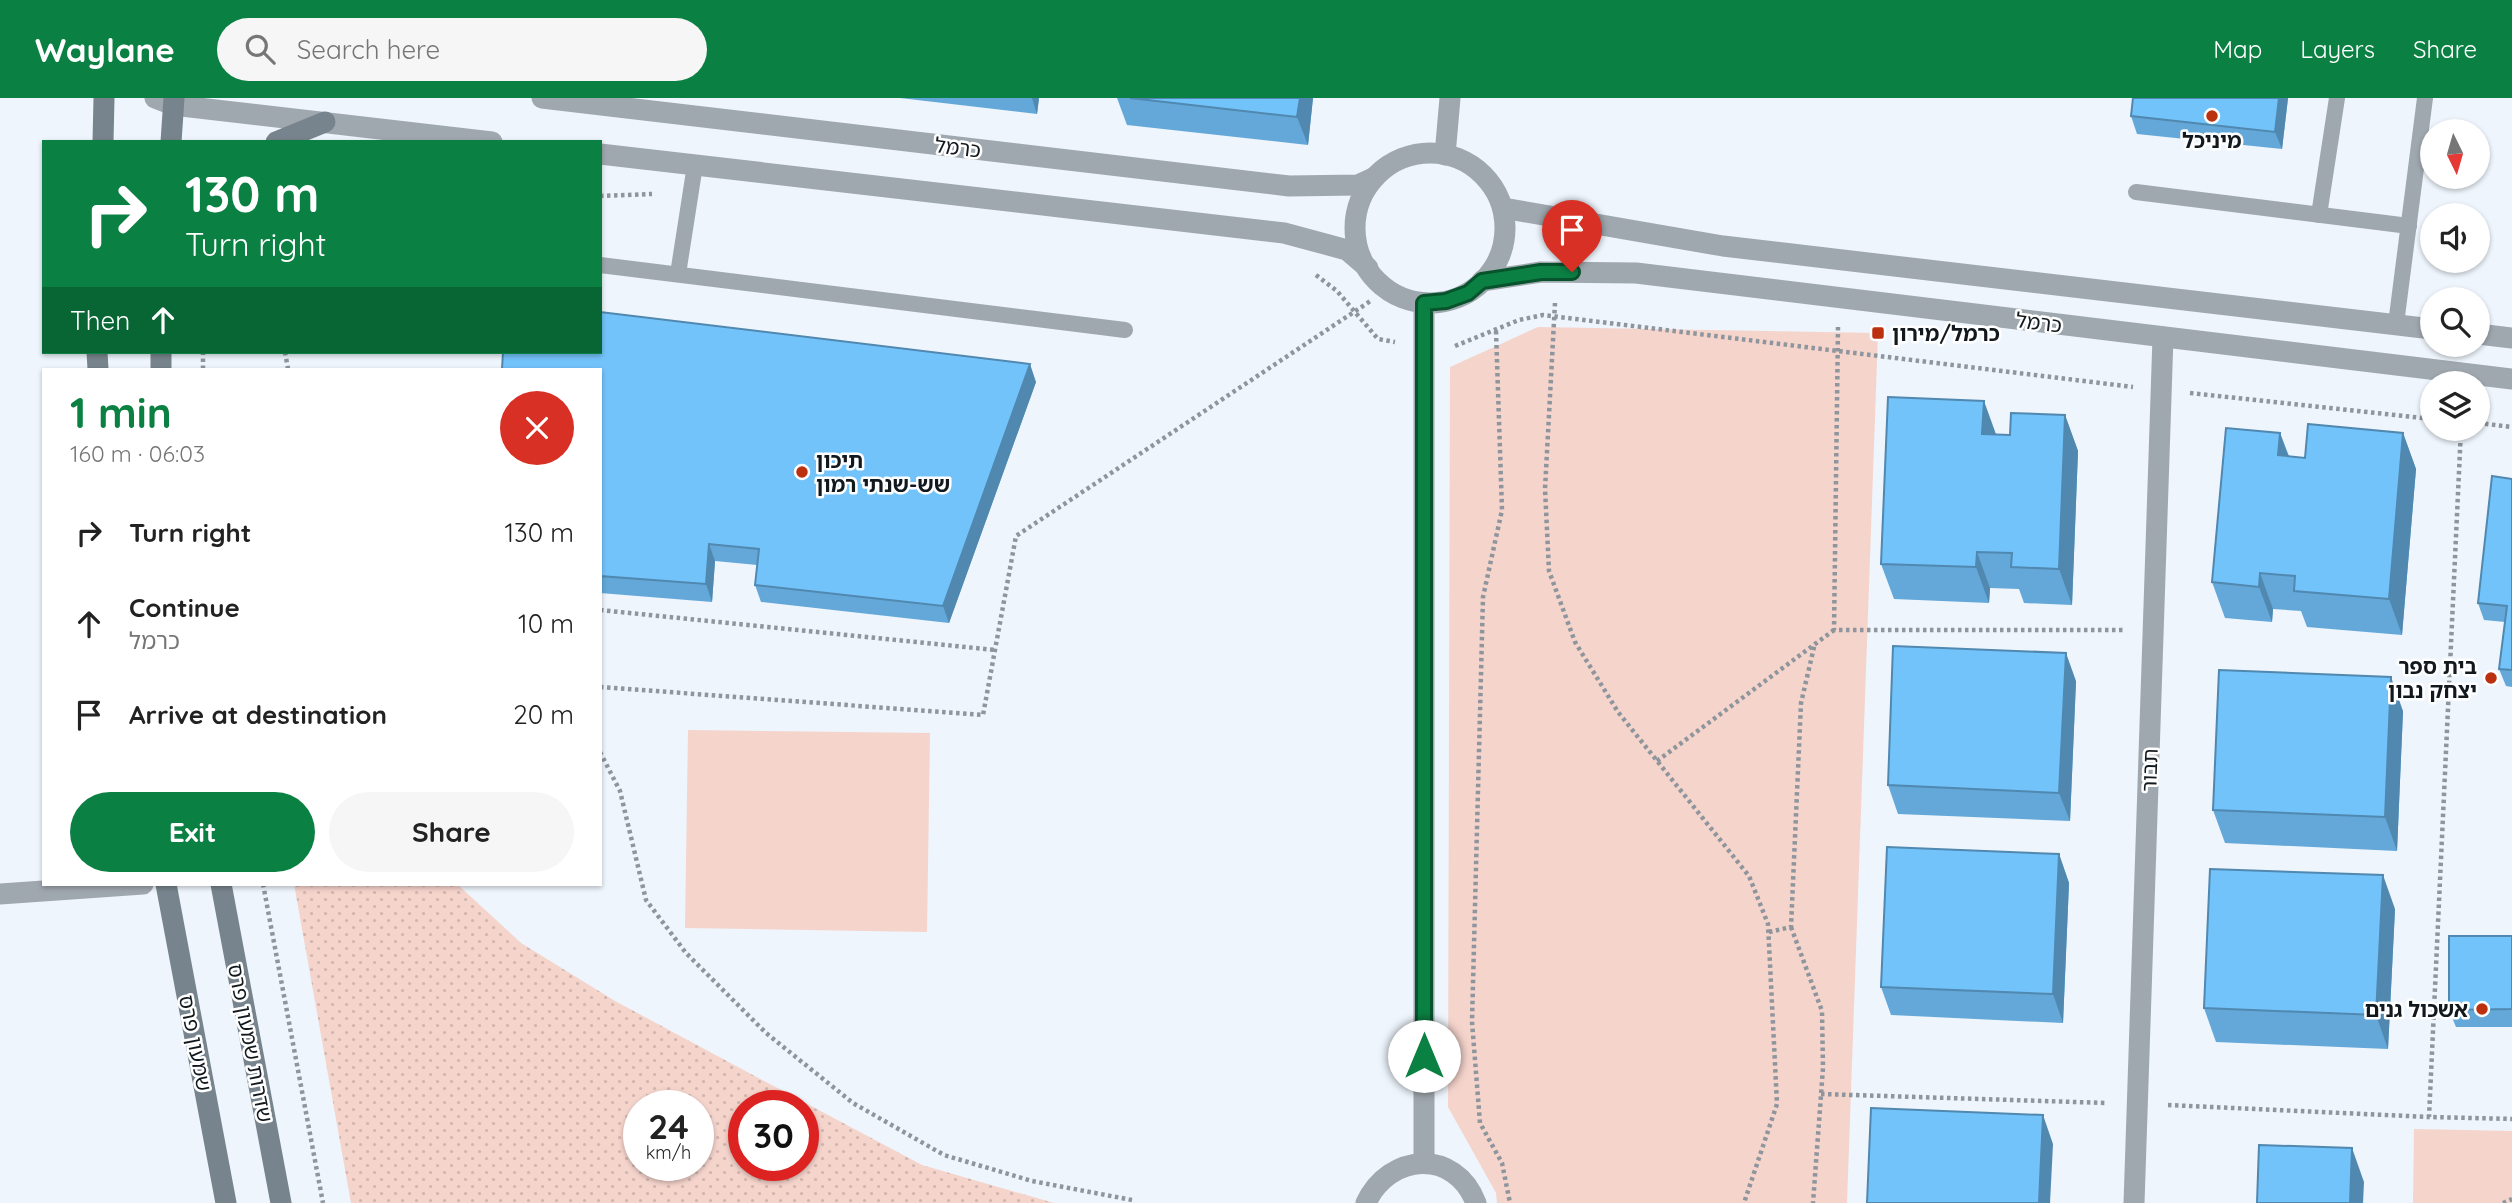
<!DOCTYPE html>
<meta charset="utf-8">
<style>
body{margin:0;font-family:Quicksand,"Noto Sans Hebrew",sans-serif;background:#f6f6f6;color:#222;height:100vh;display:flex;flex-direction:column;font-size:26px;white-space:nowrap}
*{box-sizing:border-box;margin:0}
p{font-size:23px;color:#767676}
.icon{flex:none;width:38px;height:38px;fill:none;stroke:currentColor;stroke-width:2;stroke-linecap:round;stroke-linejoin:round}
.map{position:relative;flex:1;overflow:hidden}
.panel{position:absolute;left:42px;top:270px;width:560px;height:518px;display:flex;flex-direction:column;background:#fff;border-radius:0px;box-shadow:0 2px 5px #0004}
.panel>*{flex:none}
.hud{position:absolute;left:42px;top:42px;width:560px;height:214px;border-radius:0px;box-shadow:0 2px 5px #0004;background:#0b8043;color:#fff;overflow:hidden}
.needle{width:46px;rotate:175deg}
.buttons{position:absolute;left:2420px;top:21px;display:grid;gap:14px}
.buttons a{display:grid;place-items:center;width:70px;height:70px;border-radius:50%;background:#fff;box-shadow:0 2px 5px #0004;font-size:35px}
.speed{position:absolute;left:623px;top:992px;display:flex;gap:14px;font-size:35px;font-weight:700;text-align:center}
.speed>*{display:grid;place-content:center;width:91px;height:91px;border-radius:50%;background:#fff;box-shadow:0 2px 5px #0004;line-height:1}
.speed small{font-size:18px;font-weight:400}
.speed .limit{border:10px solid #d22;background:#fff;color:#111}
.pin{position:absolute;display:grid;place-items:center;width:60px;height:60px;color:#fff;margin:-72px -30px;border-radius:50% 50% 50% 0;rotate:-45deg;box-shadow:0 0 7px #0007}
.pin .icon{rotate:45deg}
.me{position:absolute;width:77px;margin:-38px;rotate:0deg;stroke-linejoin:round;filter:drop-shadow(0 0 5px #0008)}
.turn{display:flex;align-items:center;gap:24px;height:147px;padding:0 28px;font-size:32px}
.turn .icon{width:91px;height:91px;stroke-width:2.5}
.turn b{display:block;font-size:49px;line-height:60px}
.then{display:flex;align-items:center;height:66px;padding:0 28px;background:#0003;gap:14px;font-size:26px}
.round{display:grid;place-items:center;flex:none;width:74px;height:74px;border-radius:37px;background:#f6f6f6}
.summary{display:flex;align-items:center;justify-content:space-between;height:119px;padding:0 28px}
h1{font-size:42px;font-weight:700;line-height:52px;color:#0b8043}
.primary-button{display:flex;gap:14px;margin-top:auto;padding:14px 28px}
.primary-button a{flex:1;height:80px;border-radius:42px;background:#0b8043;color:#fff;font-size:28px;font-weight:700;line-height:80px;text-align:center}
.primary-button a+a{background:#f6f6f6;color:#222}
ul{padding:0;list-style:none}
li{display:flex;align-items:center;gap:21px;height:91px;padding:0 28px}
li div{flex:1}
li b{display:block;font-size:26px}
li em{font-style:normal}
header{display:flex;align-items:center;gap:42px;box-sizing:border-box;height:98px;padding:0 35px;background:#0b8043;color:#fff}
header strong{font-size:33px}
nav{display:flex;gap:38px;margin-inline-start:auto;font-size:24px}
.search{width:490px;height:63px;background:#f6f6f6;display:flex;align-items:center;gap:18px;box-sizing:border-box;padding:0 24px;border-radius:38px;color:#767676;font-size:26px}
.map>svg:first-child{display:block}
.grass{fill:url(#grass-dots);fill-rule:evenodd}
.park{fill:#f5d4cc}
.lines{fill:none;stroke-linecap:round;stroke-linejoin:round}
.path{stroke:#8e959c;stroke-width:4.5;stroke-dasharray:3.5 3.5;stroke-linecap:butt}
.lane{stroke:#a0a8af;stroke-width:16}
.street{stroke:#a0a8af;stroke-width:21}
.secondary{stroke:#78848d;stroke-width:21}
.wall{fill:#63a8d8}
.shaded-wall{fill:#5088b0}
.building{fill:#73c3fb;stroke:#5088b0;stroke-width:2}
.route-casing{stroke:#07532c;stroke-width:18}
.route{stroke:#0b8043;stroke-width:12}
.poi-dot{fill:#bb300f;stroke:#fff;stroke-width:2.5}
.labels{text-anchor:middle;dominant-baseline:central;stroke-width:5;stroke-linejoin:round;paint-order:stroke}
.poi-label{font-size:21px;font-weight:bold;fill:#12191e;stroke:#fff;text-anchor:start}
.street-label{font-size:21px;fill:#12191e;stroke:#fff}
</style>
<header>
<strong>Waylane</strong>
<div class="search"><svg class="icon" aria-label="search" viewBox="0 0 24 24"><circle cx="10" cy="10" r="6"/><path d="M15 15l6 6"/></svg>Search here</div>
<nav><a>Map</a><a>Layers</a><a>Share</a></nav>
</header>
<div class="map">
<svg width="2512" height="1105" viewBox="0 0 2512 1105">
<defs>
<pattern id="grass-dots" width="8" height="8" patternUnits="userSpaceOnUse" patternTransform="scale(1.75)"><rect width="8" height="8" fill="#f5d4cc"/><path d="M2 2h.1M6 6h.1" fill="none" stroke="#d1b5af" stroke-width="1.8" stroke-linecap="round"/></pattern>
</defs>
<rect width="100%" height="100%" fill="#eef5fc"/>
<!-- grass -->
<path class="grass" d="M 294,786 L 457,786 L 521,845 L 615,903 L 766,984 L 922,1067 L 1054,1105 L 351,1105 ZM 698,1008 L 698,1068 L 639,1068 L 639,1008 ZM 803,1008 L 803,1068 L 744,1068 L 744,1008 Z"/>
<!-- park -->
<g class="park">
<polygon points="1538,229 1878,235 1847,1105 1497,1105 1496,1095 1448,1009 1450,269"/>
<polygon points="688,632 930,635 927,834 685,830"/>
<polygon points="2414,1031 2512,1033 2512,1105 2413,1105"/>
</g>
<g class="lines">
<!-- path -->
<g class="path">
<polyline points="600,98 652,96"/>
<polyline points="1316,177 1337,193 1378,241 1395,244"/>
<polyline points="1555,205 1545,391 1549,473 1575,544 1618,614 1749,778 1768,826 1777,1006 1744,1105"/>
<polyline points="1838,229 1834,532 2124,532"/>
<polyline points="1496,233 1502,412 1483,499 1472,924 1480,1025 1502,1065 1510,1105"/>
<polyline points="1455,248 1519,222 1543,217 2133,289"/>
<polyline points="285,254 288,271"/>
<polyline points="203,271 203,254"/>
<polyline points="2190,295 2432,321"/>
<polyline points="2478,325 2512,329"/>
<polyline points="2461,331 2429,1019 2512,1021"/>
<polyline points="600,512 995,552"/>
<polyline points="600,589 983,617 1016,438 1372,202"/>
<polyline points="600,654 620,693 646,802 686,855 766,935 853,1005 944,1057 1032,1083 1132,1102"/>
<polyline points="1657,663 1834,532"/>
<polyline points="263,786 323,1105"/>
<polyline points="1791,829 1822,913 1823,970 1813,1105"/>
<polyline points="1769,834 1791,829 1801,605 1815,545"/>
<polyline points="1821,996 2107,1005"/>
<polyline points="2168,1007 2429,1019"/>
<polyline points="2503,1105 2512,1101"/>
</g>
<!-- lane -->
<g class="lane">
<polyline points="2136,94 2409,128"/>
<polyline points="2319,117 2337,0"/>
<polyline points="600,167 1125,232"/>
<polyline points="678,176 695,67"/>
<polyline points="2396,226 2425,0"/>
</g>
<!-- street -->
<g class="street">
<polyline points="155,0 173,7 492,44"/>
<polyline points="542,0 1289,88 1358,87 1373,80"/>
<circle cx="1430" cy="130" r="75"/>
<polyline points="600,56 1284,135 1347,152 1368,170"/>
<polyline points="1445,57 1450,0"/>
<polyline points="1503,110 1723,148 2432,231"/>
<polyline points="1482,183 1541,174 1636,175 2512,281"/>
<polyline points="1424,205 1424,1065"/>
<polyline points="2478,236 2512,240"/>
<polyline points="0,796 143,786"/>
<path d="M 1366,1105 C 1389,1055 1455,1050 1476,1105"/>
<polyline points="2134,1105 2163,239"/>
</g>
<!-- secondary -->
<g class="secondary">
<polyline points="103,44 104,0"/>
<polyline points="171,44 174,0"/>
<polyline points="276,44 325,24"/>
<polyline points="97,254 98,271"/>
<polyline points="161,271 161,254"/>
<polyline points="166,786 226,1105"/>
<polyline points="221,786 281,1105"/>
</g>
</g>
<!-- wall -->
<g class="wall">
<polygon points="900,0 1039,0 1037,16"/>
<polygon points="1117,0 1313,0 1308,47 1127,27"/>
<polygon points="2288,0 2282,51 2137,36 2131,18"/>
<polygon points="600,271 1036,284 949,525 761,504 755,487 757,467 715,463 712,504 600,495"/>
<polygon points="2065,317 2078,353 2072,507 2024,505 2019,491 1990,490 1989,505 1894,501 1881,466 1996,337 2010,337"/>
<polygon points="2280,335 2289,358 2305,360 2403,335 2416,371 2402,537 2307,529 2301,513 2273,511 2272,524 2225,520 2212,484"/>
<polygon points="2512,381 2512,589 2506,588 2499,571 2505,524 2484,522 2478,505"/>
<polygon points="2076,583 2070,723 1898,716 1888,687"/>
<polygon points="2403,613 2397,753 2225,745 2213,712"/>
<polygon points="2059,756 2069,785 2063,925 1891,917 1881,889"/>
<polygon points="2395,811 2388,951 2216,944 2204,910"/>
<polygon points="2512,838 2512,929 2456,929 2449,912"/>
</g>
<!-- shaded-wall -->
<g class="shaded-wall">
<polygon points="1032,0 1039,0 1037,16"/>
<polygon points="1300,0 1313,0 1308,47 1297,19"/>
<polygon points="2279,0 2288,0 2282,51 2275,34"/>
<polygon points="1030,266 1036,284 949,525 943,508"/>
<polygon points="1984,303 1997,339 1982,336"/>
<polygon points="2065,317 2078,353 2072,507 2059,471"/>
<polygon points="2280,335 2293,371 2278,357"/>
<polygon points="2403,335 2416,371 2402,537 2389,501"/>
<polygon points="709,446 715,463 712,504 706,486"/>
<polygon points="1977,454 1990,490 1989,505 1976,469"/>
<polygon points="2260,475 2273,511 2272,524 2259,489"/>
<polygon points="2066,555 2076,583 2070,723 2059,695"/>
<polygon points="2391,579 2403,613 2397,753 2385,719"/>
<polygon points="2059,756 2069,785 2063,925 2053,896"/>
<polygon points="2383,777 2395,811 2388,951 2376,917"/>
<polygon points="2043,1017 2053,1046 2050,1105 2039,1105"/>
<polygon points="2352,1050 2364,1084 2363,1105 2350,1105"/>
</g>
<!-- building -->
<g class="building">
<polygon points="1130,0 1300,0 1297,19"/>
<polygon points="2133,0 2279,0 2275,34 2131,18"/>
<polygon points="600,214 1030,266 943,508 755,487 759,451 709,446 706,486 600,478 600,271 502,271 503,254 600,254"/>
<polygon points="1888,299 1984,303 1982,336 2010,337 2011,315 2065,317 2059,471 2011,469 2012,455 1977,454 1976,469 1881,466"/>
<polygon points="2308,326 2403,335 2389,501 2294,493 2295,478 2260,475 2259,489 2212,484 2226,330 2280,335 2278,357 2305,360"/>
<polygon points="2492,378 2512,381 2512,572 2499,571 2507,508 2478,505"/>
<polygon points="1893,548 2066,555 2059,695 1888,687"/>
<polygon points="2219,572 2391,579 2385,719 2213,712"/>
<polygon points="1887,749 2059,756 2053,896 1881,889"/>
<polygon points="2210,771 2383,777 2376,917 2204,910"/>
<polygon points="2449,838 2512,838 2512,911 2449,912"/>
<polygon points="1871,1010 2043,1017 2039,1105 1867,1105"/>
<polygon points="2259,1047 2352,1050 2350,1105 2257,1105"/>
</g>
<g class="lines">
<defs>
<polyline id="route" points="1424,958 1424,205 1446,203 1468,195 1482,183 1541,174 1572,174"/>
</defs>
<!-- route casing -->
<use href="#route" class="route-casing"/>
<!-- route -->
<use href="#route" class="route"/>
</g>
<!-- markers -->
<g class="poi-dot">
<circle cx="2212" cy="18" r="7"/>
<rect x="1871" y="228" width="14" height="14" rx="3.5"/>
<circle cx="802" cy="374" r="7"/>
<circle cx="2491" cy="580" r="7"/>
<circle cx="2482" cy="911" r="7"/>
</g>
<g class="labels">
<!-- poi labels -->
<g class="poi-label">
<text x="2212" y="42" text-anchor="middle">מיניכל</text>
<text x="1892" y="235">כרמל/מירון</text>
<text x="816" y="362">תיכון<tspan x="816" dy="24">שש-שנתי רמון</tspan></text>
<text x="2477" y="568" text-anchor="end">בית ספר<tspan x="2477" dy="24">יצחק נבון</tspan></text>
<text x="2468" y="911" text-anchor="end">אשכול גנים</text>
</g>
<!-- street labels -->
<g class="street-label">
<text transform="translate(958 49) rotate(7)">כרמל</text>
<text transform="translate(2039 224) rotate(7)">כרמל</text>
<text transform="translate(2149 672) rotate(-88)">תבור</text>
<text transform="translate(196 945) rotate(79)">שמעון פרס</text>
<text transform="translate(251 945) rotate(79)">שדרות שמעון פרס</text>
</g>
</g>
</svg>
<div class="buttons">
<a><svg class="needle" viewBox="-14 -14 28 28"><path d="M0-13l5 13h-10z" fill="#e53935"/><path d="M0 13l5-13h-10z" fill="#767676"/></svg></a>
<a><svg class="icon" aria-label="sound" viewBox="0 0 24 24"><path d="M4 9h4l5-4v14l-5-4H4zM17 9q2 3 0 6"/></svg></a>
<a><svg class="icon" aria-label="search" viewBox="0 0 24 24"><circle cx="10" cy="10" r="6"/><path d="M15 15l6 6"/></svg></a>
<a><svg class="icon" aria-label="layers" viewBox="0 0 24 24"><path d="M12 4l9 5-9 5-9-5zM3 14l9 5 9-5"/></svg></a>
</div>
<div class="speed"><div>24<small>km/h</small></div><div class="limit">30</div></div>
<div class="pin" style="left:1572px;top:174px;background:#d93025"><svg class="icon" aria-label="arrive" viewBox="0 0 24 24"><path d="M6 21V4h12l-3 4 3 4H6"/></svg></div>
<svg class="me" style="left:1424px;top:958px" viewBox="-20 -20 40 40"><circle r="19" fill="#fff"/><path d="M0-13L10 11 0 6-10 11z" fill="#0b8043"/></svg>
<div class="hud">
<div class="turn"><svg class="icon" aria-label="right" viewBox="0 0 24 24"><path d="M7 20v-9h11M14 6l5 5-5 5"/></svg><div><b>130 m</b>Turn right</div></div>
<div class="then">Then<svg class="icon" aria-label="ahead" viewBox="0 0 24 24"><path d="M12 20V5M6 11l6-6 6 6"/></svg></div>
</div>
<section class="panel">
<div class="summary"><div><h1>1 min</h1><p>160 m · 06:03</p></div><a class="round" style="background:#d93025;color:#fff"><svg class="icon" aria-label="close" viewBox="0 0 24 24"><path d="M6 6l12 12M18 6L6 18"/></svg></a></div>
<ul>
<li><svg class="icon" aria-label="right" viewBox="0 0 24 24"><path d="M7 20v-9h11M14 6l5 5-5 5"/></svg><div><b>Turn right</b></div><em>130 m</em></li>
<li><svg class="icon" aria-label="ahead" viewBox="0 0 24 24"><path d="M12 20V5M6 11l6-6 6 6"/></svg><div><b>Continue</b><p>כרמל</p></div><em>10 m</em></li>
<li><svg class="icon" aria-label="arrive" viewBox="0 0 24 24"><path d="M6 21V4h12l-3 4 3 4H6"/></svg><div><b>Arrive at destination</b></div><em>20 m</em></li>
</ul>
<div class="primary-button"><a>Exit</a><a>Share</a></div>
</section>
</div>
